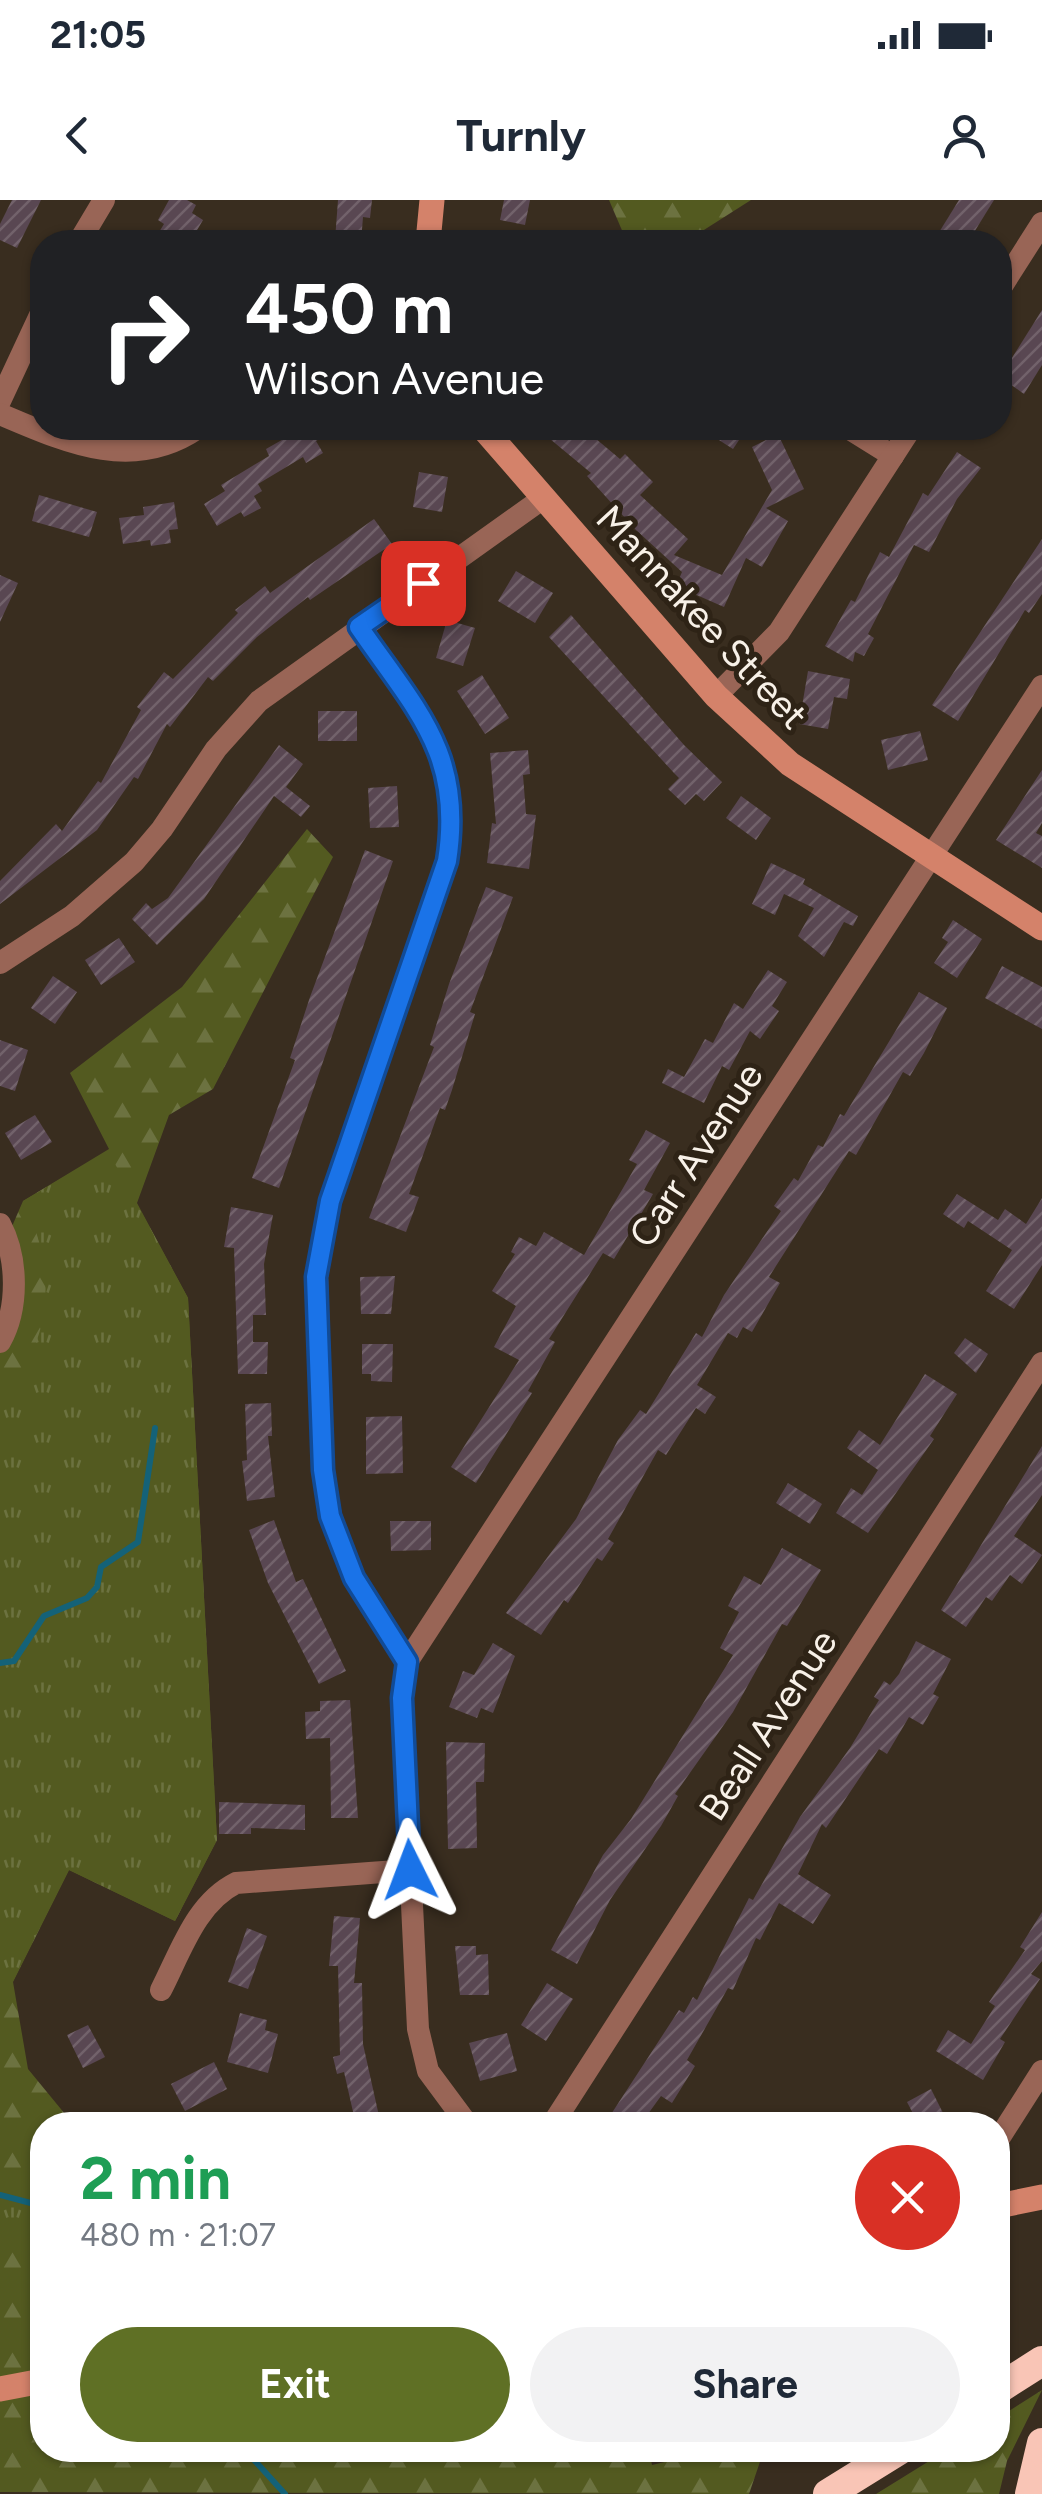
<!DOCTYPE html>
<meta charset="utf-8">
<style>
body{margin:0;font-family:Figtree,sans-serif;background:#f2f2f3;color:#1f2937;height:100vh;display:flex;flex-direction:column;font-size:38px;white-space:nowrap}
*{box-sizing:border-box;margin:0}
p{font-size:32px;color:#747a83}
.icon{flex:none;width:55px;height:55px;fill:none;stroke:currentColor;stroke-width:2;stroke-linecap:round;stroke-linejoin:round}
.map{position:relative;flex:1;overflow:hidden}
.panel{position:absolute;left:30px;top:1912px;width:980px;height:350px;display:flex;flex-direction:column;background:#fff;border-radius:40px;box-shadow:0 2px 8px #0004}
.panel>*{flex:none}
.guide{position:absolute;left:30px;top:30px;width:982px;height:210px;border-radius:40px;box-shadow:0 2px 8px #0004;background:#202124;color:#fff;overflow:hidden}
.pin{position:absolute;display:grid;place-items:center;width:85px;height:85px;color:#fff;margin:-42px;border-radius:20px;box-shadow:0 5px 15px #0006}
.me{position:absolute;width:110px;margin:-55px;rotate:357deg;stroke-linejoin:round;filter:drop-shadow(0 0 8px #0008)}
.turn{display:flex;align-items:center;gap:35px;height:210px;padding:0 50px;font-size:45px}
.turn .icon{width:130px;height:130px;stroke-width:2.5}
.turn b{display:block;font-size:70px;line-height:85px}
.round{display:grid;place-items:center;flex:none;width:105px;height:105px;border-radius:52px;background:#f2f2f3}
.summary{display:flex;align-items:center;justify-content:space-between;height:170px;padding:0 50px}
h1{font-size:60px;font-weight:700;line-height:75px;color:#1e9e55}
.primary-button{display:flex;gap:20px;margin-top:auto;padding:20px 50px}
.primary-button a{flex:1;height:115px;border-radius:60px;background:#5f7025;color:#fff;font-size:40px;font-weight:700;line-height:115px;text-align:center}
.primary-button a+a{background:#f2f2f3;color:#1f2937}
.status{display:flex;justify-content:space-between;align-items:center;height:70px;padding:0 50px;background:#fff;direction:ltr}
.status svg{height:28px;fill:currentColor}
header{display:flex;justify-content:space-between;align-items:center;height:130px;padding:0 50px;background:#fff;font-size:45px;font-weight:700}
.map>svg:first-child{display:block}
.forest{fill:url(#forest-firs)}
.park{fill:url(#park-tufts)}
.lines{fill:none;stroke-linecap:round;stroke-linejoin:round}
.stream{stroke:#146278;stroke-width:6}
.building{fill:url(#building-hatch)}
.street{stroke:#996556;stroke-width:22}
.secondary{stroke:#d4826a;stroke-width:25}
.highway{stroke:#f9c5b6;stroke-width:30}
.route-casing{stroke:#114b97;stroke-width:25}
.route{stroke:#1a73e8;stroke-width:18}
.labels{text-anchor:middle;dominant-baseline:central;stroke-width:10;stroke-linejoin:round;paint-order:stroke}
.street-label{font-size:38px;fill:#f8f1e8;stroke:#2e2316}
</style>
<div class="status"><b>21:05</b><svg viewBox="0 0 49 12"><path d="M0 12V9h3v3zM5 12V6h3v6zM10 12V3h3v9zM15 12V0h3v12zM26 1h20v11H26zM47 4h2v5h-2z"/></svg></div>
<header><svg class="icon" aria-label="back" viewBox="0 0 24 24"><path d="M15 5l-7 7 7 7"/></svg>Turnly<svg class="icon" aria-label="person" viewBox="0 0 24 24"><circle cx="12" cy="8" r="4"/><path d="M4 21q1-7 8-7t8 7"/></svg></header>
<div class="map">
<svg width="1042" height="2294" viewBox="0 0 1042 2294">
<defs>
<pattern id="forest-firs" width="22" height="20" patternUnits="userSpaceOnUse" patternTransform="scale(2.5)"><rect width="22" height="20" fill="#535a20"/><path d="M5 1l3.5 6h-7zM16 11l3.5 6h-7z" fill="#6c7240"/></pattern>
<pattern id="park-tufts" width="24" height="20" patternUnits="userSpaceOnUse" patternTransform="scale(2.5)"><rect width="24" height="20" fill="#535a20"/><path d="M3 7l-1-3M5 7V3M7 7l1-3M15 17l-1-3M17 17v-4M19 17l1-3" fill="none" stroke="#6c7240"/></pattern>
<pattern id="building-hatch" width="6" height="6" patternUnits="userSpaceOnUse" patternTransform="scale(2.5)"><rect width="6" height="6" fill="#594752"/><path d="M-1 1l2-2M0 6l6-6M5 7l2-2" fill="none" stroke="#72626b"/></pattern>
</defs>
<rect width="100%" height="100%" fill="#392d1f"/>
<!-- forest -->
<g class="forest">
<polygon points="609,0 751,0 685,42 627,42"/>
<polygon points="307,629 333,657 213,889 169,915 137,1003 188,1098 217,1640 175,1721 69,1670 13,1782 28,1869 74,1925 42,1925 42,2250 649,2250 652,2265 715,2250 764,2250 749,2294 0,2292 0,1142 7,1038 23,1001 109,949 70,873 182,787"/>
<polygon points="1042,2190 1007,2261 999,2294 876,2294 947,2250 998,2250 998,2218"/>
</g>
<!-- park -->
<g class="park">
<path d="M 108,951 L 188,1098 L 217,1640 L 175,1721 L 69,1670 L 0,1807 L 0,1198 C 55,1143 57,1067 23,1001 Z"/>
<polygon points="0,1979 33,1997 0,2062"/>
</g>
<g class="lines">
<!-- stream -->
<g class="stream">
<polyline points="0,1463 14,1461 44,1416 87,1398 97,1387 101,1367 138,1342 155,1228"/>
<polyline points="0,1995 42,2006"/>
<polyline points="245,2250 285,2294"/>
</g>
</g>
<!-- building -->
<g class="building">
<polygon points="12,0 41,0 17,48 0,40 0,24"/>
<polygon points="169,0 187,0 196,5 192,13 203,20 193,37 187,34 182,42 153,42 164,24 158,20"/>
<polygon points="338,0 372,0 370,18 363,17 361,42 335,40"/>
<polygon points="504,0 530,0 525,25 500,20"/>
<polygon points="959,0 994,0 968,42 933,42"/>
<polygon points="1042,110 1042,165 1024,194 1000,177"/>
<polygon points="282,228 338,228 316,241 323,253 306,263 303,257 258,284 262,291 254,296 261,308 244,317 241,312 217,326 204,304 225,291 221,285 269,256 266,249 287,237"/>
<polygon points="560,228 583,228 620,259 625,254 653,282 640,295 688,339 674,355 722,375 772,290 752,247 778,234 804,289 766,308 788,321 762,367 746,358 724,407 676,386 682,372 636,330 587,276 591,273 550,239"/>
<polygon points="700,228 747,228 733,249"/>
<polygon points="957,252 981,268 957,299 929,352 914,345 868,434 874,438 864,456 855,452 853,462 825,446 851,400 855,402 880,352 889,357 923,293 928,296"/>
<polygon points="419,272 448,277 442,312 413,307"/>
<polygon points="39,295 97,312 89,337 32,321"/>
<polygon points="174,302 178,329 169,330 171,343 151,346 150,340 123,344 119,318 144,315 143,307"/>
<polygon points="374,319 392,344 310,400 308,397 257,437 213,481 208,477 170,527 167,524 138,579 134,577 97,630 0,704 0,681 56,624 62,631 98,581 101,583 141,510 137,507 164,472 173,479 238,413 235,410 265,386 270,393"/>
<polygon points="1042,339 1042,394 1029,413 1025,410 958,521 932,505"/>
<polygon points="516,371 553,393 535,423 498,401"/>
<polygon points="0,375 18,383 0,422"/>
<polygon points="571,415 684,545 722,582 704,601 696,594 685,605 668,589 679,578 674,573 549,437"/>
<polygon points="447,420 475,428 463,466 436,458"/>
<polygon points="808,471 850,479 847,499 834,497 828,529 799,524"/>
<polygon points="482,475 509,518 485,534 457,491"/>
<rect x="318" y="511" width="39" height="30"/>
<polygon points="920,531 928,560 888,570 881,540"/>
<polygon points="279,545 303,564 286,587 310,606 301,617 274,596 204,699 157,745 132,719 146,703 152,709 168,698"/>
<polygon points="528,550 530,574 523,575 526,614 536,615 529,669 487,663 492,623 496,624 490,553"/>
<polygon points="1042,570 1042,623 1036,633 1042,636 1042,668 996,640"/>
<polygon points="397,586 399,627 370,628 368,588"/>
<polygon points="741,596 771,618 756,640 726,618"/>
<polygon points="365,650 393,661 279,988 252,978 295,860 290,858 310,797"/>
<polygon points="771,663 805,679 803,684 858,716 853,726 844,722 824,757 798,736 814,708 784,694 775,715 752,704"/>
<polygon points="486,687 513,697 470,812 475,814 452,890 445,910 440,908 409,994 419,997 406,1032 369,1018 434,847 430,845 449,784"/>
<polygon points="953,720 982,739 957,778 934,763 948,742 942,738"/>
<polygon points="119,738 135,762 101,785 85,760"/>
<polygon points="1002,766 1042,787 1042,829 985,798"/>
<polygon points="768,770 787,782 772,806 779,811 760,839 750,831 729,870 722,866 704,903 662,883 668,869 684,877 705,839 713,843 734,803 743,809"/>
<polygon points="53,776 77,792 55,824 31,808"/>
<polygon points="919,792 947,808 924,853 910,876 903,872 856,955 849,951 769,1077 780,1083 752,1132 743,1127 737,1138 728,1133 697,1185 716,1197 705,1214 696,1208 666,1255 658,1250 608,1339 614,1343 602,1361 597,1358 568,1403 564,1400 541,1435 506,1413 576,1319 618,1240 640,1210 646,1214 696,1133 702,1137 724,1095 781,1011 774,1006 794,978 798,981 818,945 823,947 840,914 844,916"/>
<polygon points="0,840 28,850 15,891 0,886"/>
<polygon points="35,915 52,942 21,960 5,933"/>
<polygon points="646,930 670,943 644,990 653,994 614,1059 603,1053 549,1139 555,1142 528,1191 532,1193 476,1283 451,1267 519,1160 494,1147 516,1106 492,1091 515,1054 511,1052 519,1037 536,1046 544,1032 584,1055 637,964 629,960"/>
<polygon points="957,994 998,1020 1005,1009 1026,1024 1042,998 1042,1065 1014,1109 986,1091 1012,1050 968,1021 964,1028 943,1014"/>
<polygon points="231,1007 273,1015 264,1064 266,1115 253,1115 253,1142 268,1142 267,1174 238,1174 234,1048 224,1047"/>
<polygon points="395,1076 391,1114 361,1114 360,1077"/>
<polygon points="965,1138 988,1154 976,1173 954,1153"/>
<polygon points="362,1144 393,1144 392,1182 371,1181 371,1174 362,1174"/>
<polygon points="925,1174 957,1194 930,1236 934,1239 868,1333 836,1313 851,1288 862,1295 878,1270 847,1248 859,1230 880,1245"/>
<polygon points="271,1203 272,1236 268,1236 275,1297 247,1301 242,1261 247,1260 245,1204"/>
<polygon points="402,1216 403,1273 366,1274 366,1217"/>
<polygon points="1042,1246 1042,1295 1014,1336 1042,1355 1022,1384 1010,1375 992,1401 986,1397 966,1427 941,1410"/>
<polygon points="788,1283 822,1304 810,1324 776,1303"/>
<polygon points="274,1320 296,1382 303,1379 346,1471 319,1484 268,1383 249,1330"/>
<polygon points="390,1321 431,1321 431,1350 391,1351"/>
<polygon points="782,1348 821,1370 787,1426 782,1424 733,1512 675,1594 678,1596 661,1626 610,1700 577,1764 551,1750 603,1655 631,1619 733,1455 720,1448 739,1412 728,1406 744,1376 761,1385"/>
<polygon points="916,1441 951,1459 933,1494 939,1497 923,1525 909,1517 887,1554 879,1549 826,1628 822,1624 798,1674 831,1695 813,1724 779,1703 760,1740 756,1738 733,1790 728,1788 687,1860 695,1866 672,1903 661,1896 640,1925 604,1925 679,1810 684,1813 693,1797 697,1800 749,1698 753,1700 800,1617 850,1548 879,1500 874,1497 884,1481 890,1485 899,1474"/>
<polygon points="493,1443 515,1456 493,1513 481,1508 477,1518 449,1507 463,1471 474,1475"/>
<polygon points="350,1500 358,1618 331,1618 330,1538 306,1539 305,1512 320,1511 320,1501"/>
<polygon points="446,1542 485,1543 484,1582 476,1582 477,1648 448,1649"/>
<polygon points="219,1602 305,1605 305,1630 251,1628 251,1634 219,1634"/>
<polygon points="1042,1712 1042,1761 1031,1774 1040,1779 1000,1839 1005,1842 983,1880 936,1851 948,1830 971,1844 995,1806 989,1802 1025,1750 1020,1747"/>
<polygon points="334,1716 360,1718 354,1783 362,1783 363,1844 381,1925 356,1925 344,1872 337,1874 333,1857 340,1855 338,1766 329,1766"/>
<polygon points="247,1728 267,1736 248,1789 228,1782"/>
<polygon points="455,1746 476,1746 476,1755 488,1754 489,1795 460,1795"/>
<polygon points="547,1783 573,1799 546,1841 521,1825"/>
<polygon points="240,1813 267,1820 265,1830 278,1834 268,1873 227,1862"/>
<polygon points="88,1825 105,1857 83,1868 67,1835"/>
<polygon points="507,1833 517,1871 480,1881 469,1843"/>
<polygon points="214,1862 227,1889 185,1911 171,1884"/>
<polygon points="931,1889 949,1925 919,1925 907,1902"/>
</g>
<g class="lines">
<!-- street -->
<g class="street">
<polyline points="79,42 104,0"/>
<polyline points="1000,89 1042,23"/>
<polyline points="0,201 42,111"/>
<path d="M 0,214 C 66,242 133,273 198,228"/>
<polyline points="848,228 893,256"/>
<path d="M 359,427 C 416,510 464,554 447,661 L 330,1001 L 317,1077 L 323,1269 L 331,1316 L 354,1378 L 407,1462 L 402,1497 L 418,1829 L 428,1871 L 468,1925"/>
<polyline points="716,496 779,432 911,228"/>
<polyline points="0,763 72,716 134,662 162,629 216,549 259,501 542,299"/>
<path d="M 0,1024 C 18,1058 19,1108 0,1142"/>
<polyline points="407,1462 1042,486"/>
<path d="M 161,1790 C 181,1751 196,1703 236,1683 L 410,1670"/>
<polyline points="552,1925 1042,1163"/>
<polyline points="998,1940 1042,1871"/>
</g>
<!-- secondary -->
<g class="secondary">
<polyline points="428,42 432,0"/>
<polyline points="483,228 716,496 790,564 1042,728"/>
<polyline points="998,2006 1042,1997"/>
<polyline points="0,2189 42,2181"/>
</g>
<!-- highway -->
<g class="highway">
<polyline points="998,2189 1042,2161"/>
<polyline points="828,2294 899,2250"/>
<polyline points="1030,2294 1042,2243"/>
</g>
</g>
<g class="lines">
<defs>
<path id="route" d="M 410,1670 L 402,1498 L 407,1462 L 354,1378 L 330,1316 L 323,1270 L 316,1077 L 330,1001 L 447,661 C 464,554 416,510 359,427 L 423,383"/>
</defs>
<!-- route casing -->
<use href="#route" class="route-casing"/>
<!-- route -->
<use href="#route" class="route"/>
</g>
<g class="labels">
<!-- street labels -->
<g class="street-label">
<text transform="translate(702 417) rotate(47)">Mannakee Street</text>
<text transform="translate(696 955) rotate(-57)">Carr Avenue</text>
<text transform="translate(768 1525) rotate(-57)">Beall Avenue</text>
</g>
</g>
</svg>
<div class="pin" style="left:423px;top:383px;background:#d93025"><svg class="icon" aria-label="arrive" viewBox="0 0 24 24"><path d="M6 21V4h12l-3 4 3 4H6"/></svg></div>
<svg class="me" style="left:410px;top:1670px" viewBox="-20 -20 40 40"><path d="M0-17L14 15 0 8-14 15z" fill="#1a73e8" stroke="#fff" stroke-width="4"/></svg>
<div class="guide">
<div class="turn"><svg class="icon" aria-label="right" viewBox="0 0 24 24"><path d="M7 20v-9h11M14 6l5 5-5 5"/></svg><div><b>450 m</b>Wilson Avenue</div></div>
</div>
<section class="panel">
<div class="summary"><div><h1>2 min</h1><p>480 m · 21:07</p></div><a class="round" style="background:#d93025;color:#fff"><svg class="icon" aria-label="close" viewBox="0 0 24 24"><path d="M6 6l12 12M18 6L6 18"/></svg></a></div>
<div class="primary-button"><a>Exit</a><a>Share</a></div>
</section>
</div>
